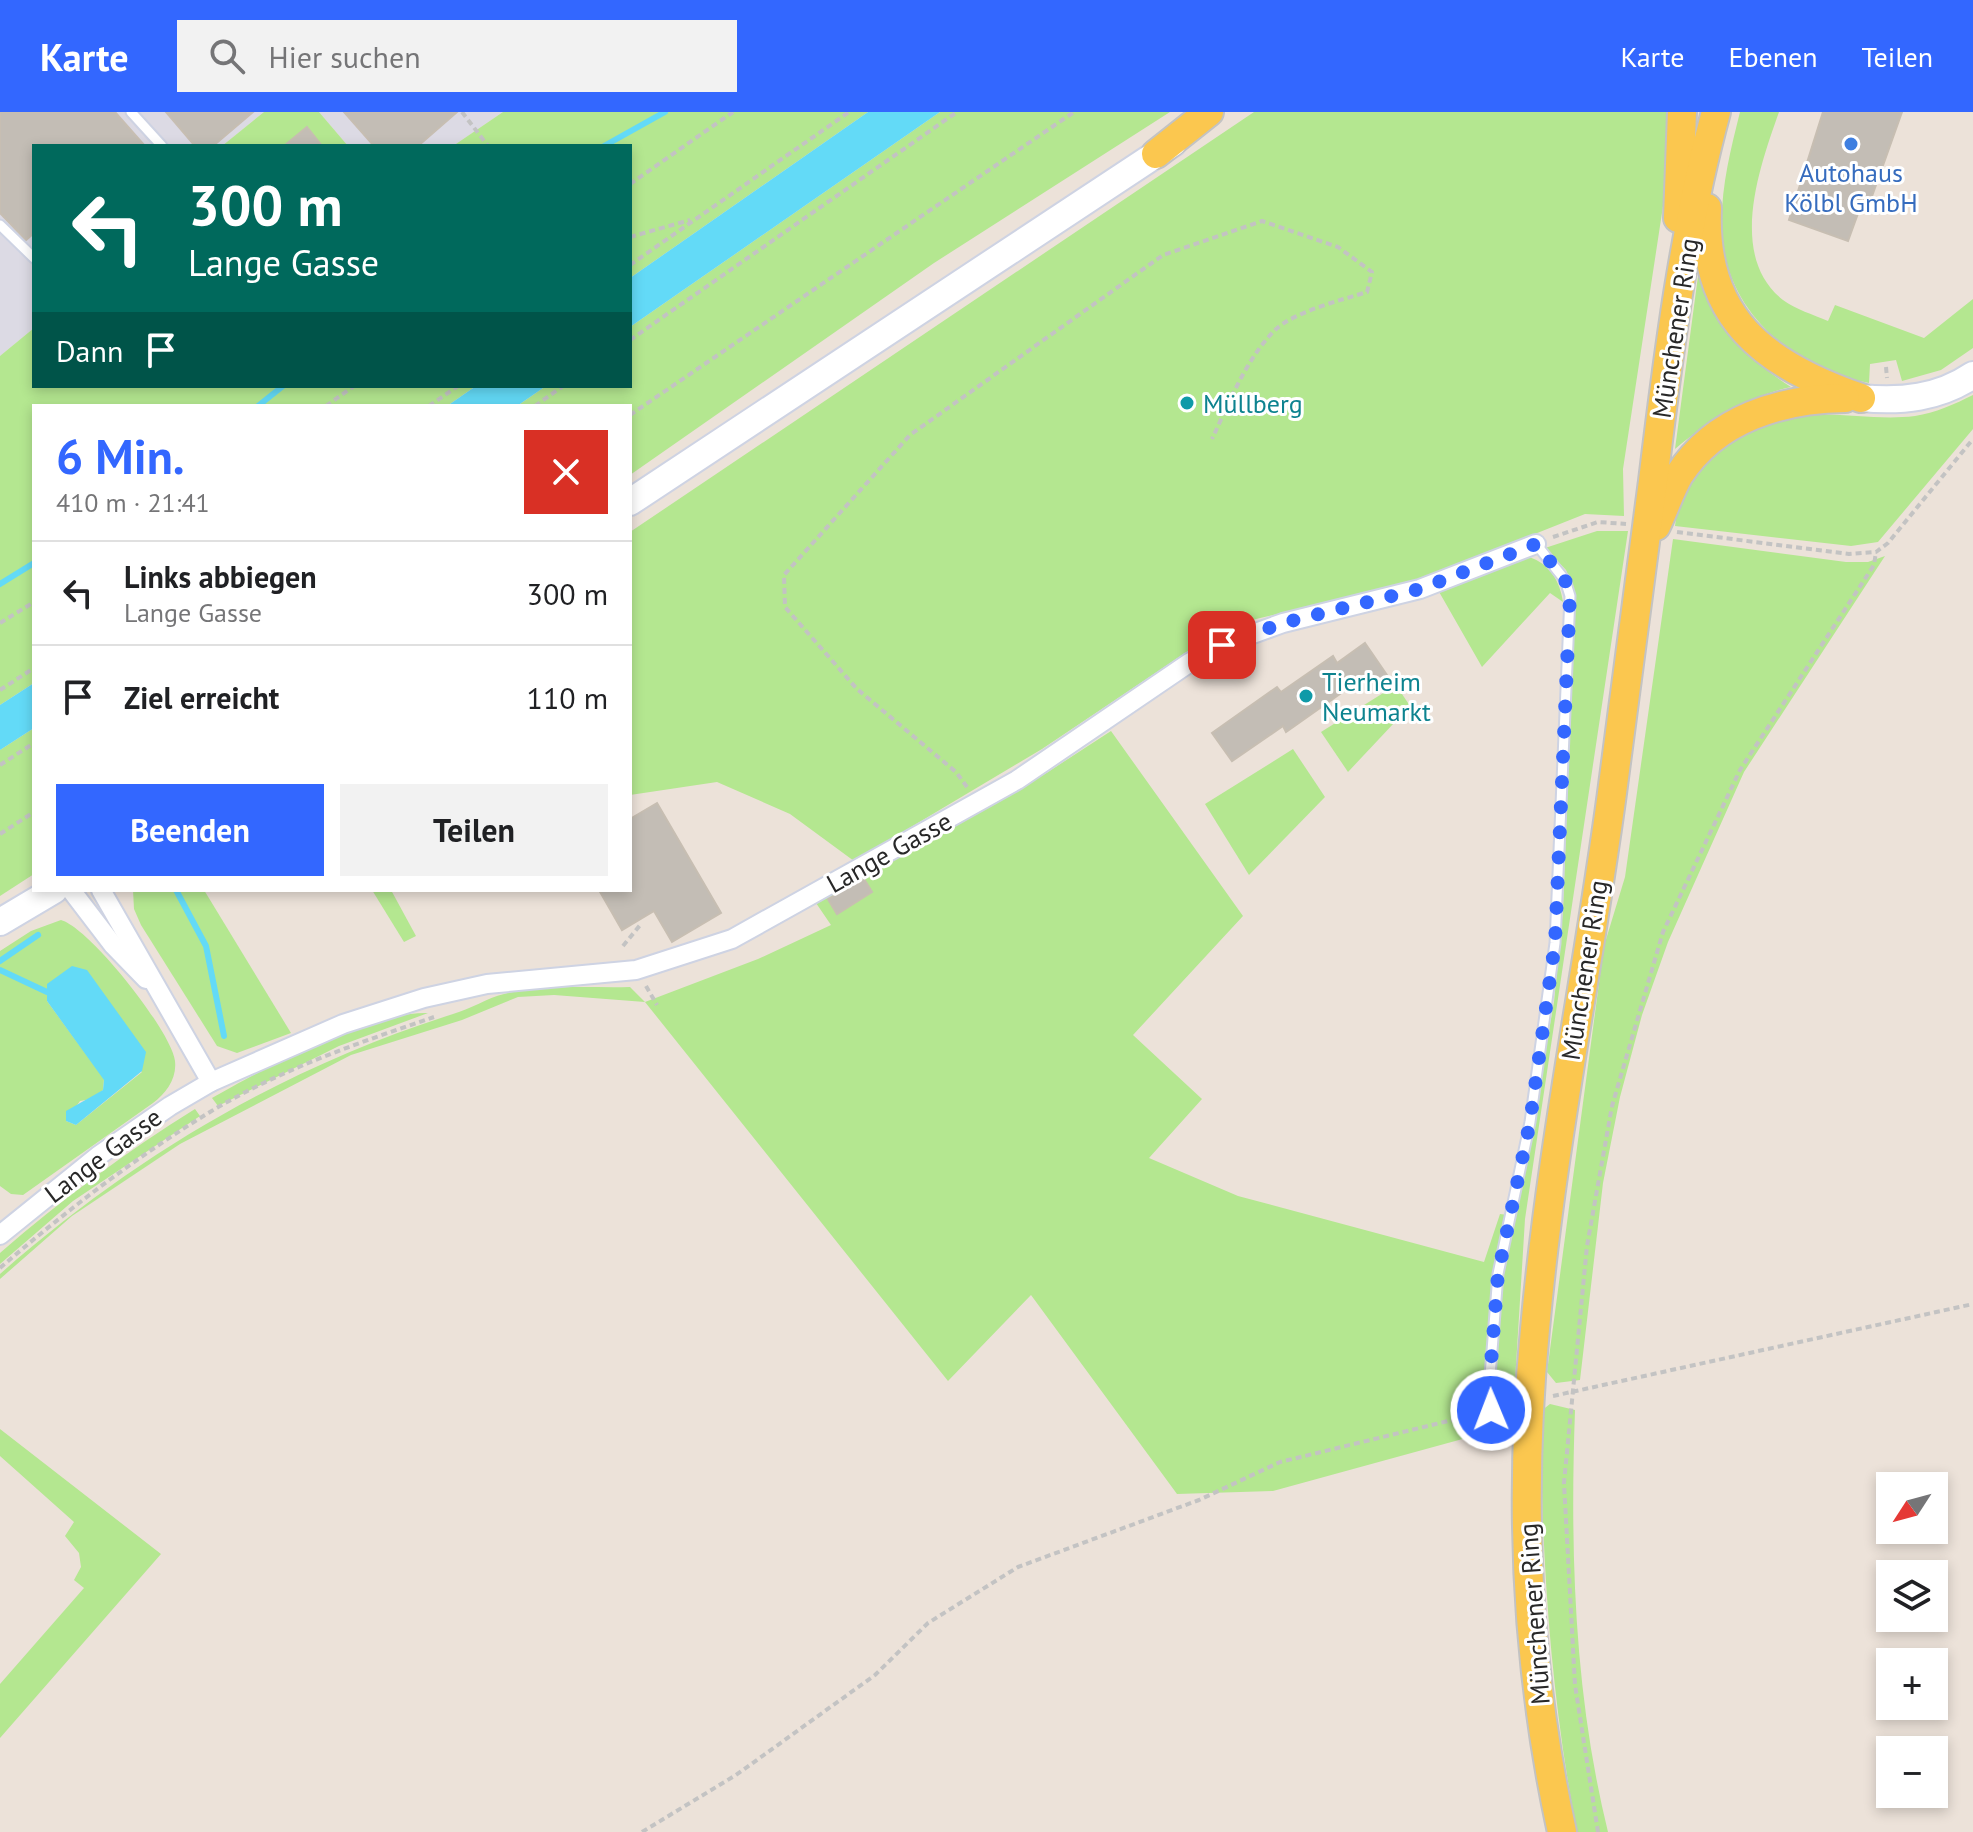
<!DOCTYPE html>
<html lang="de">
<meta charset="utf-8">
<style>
body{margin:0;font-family:"PT Sans",sans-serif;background:#f2f2f2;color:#202124;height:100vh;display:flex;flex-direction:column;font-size:30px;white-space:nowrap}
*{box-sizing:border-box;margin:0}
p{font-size:26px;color:#757577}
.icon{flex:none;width:44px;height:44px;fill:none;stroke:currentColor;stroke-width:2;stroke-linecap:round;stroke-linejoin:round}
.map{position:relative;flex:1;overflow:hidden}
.side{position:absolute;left:32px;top:292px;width:600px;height:488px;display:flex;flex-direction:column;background:#fff;border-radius:0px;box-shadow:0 4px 12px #0003}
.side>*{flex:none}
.hud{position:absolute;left:32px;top:32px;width:600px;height:244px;border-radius:0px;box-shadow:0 4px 12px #0003;background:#00695c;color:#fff;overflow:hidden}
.needle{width:52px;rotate:234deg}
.tools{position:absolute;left:1876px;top:1360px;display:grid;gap:16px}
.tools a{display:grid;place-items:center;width:72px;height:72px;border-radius:0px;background:#fff;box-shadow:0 4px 12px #0003;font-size:40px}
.pin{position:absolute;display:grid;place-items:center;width:68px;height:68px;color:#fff;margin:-34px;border-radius:16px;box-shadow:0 4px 12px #0006}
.me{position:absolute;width:88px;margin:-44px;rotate:359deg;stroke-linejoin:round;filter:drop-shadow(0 0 6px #0008)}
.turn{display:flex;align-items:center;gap:28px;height:168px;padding:0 24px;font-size:36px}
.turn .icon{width:104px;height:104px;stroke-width:2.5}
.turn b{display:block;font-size:56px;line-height:68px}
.then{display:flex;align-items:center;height:76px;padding:0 24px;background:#0003;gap:16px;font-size:30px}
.round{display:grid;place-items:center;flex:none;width:84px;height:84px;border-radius:0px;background:#f2f2f2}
.headline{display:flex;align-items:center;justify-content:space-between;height:136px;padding:0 24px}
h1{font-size:48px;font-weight:600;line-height:60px;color:#3367ff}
.action{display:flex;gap:16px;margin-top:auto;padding:16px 24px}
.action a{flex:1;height:92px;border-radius:0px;background:#3367ff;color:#fff;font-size:32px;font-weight:600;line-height:92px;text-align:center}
.action a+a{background:#f2f2f2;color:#202124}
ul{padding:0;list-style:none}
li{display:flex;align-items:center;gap:24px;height:104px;padding:0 24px;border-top:2px solid #e0e0e0}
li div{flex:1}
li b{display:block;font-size:30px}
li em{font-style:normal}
header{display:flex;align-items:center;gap:48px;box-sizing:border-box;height:112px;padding:0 40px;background:#3367ff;color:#fff}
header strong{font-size:38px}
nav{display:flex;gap:44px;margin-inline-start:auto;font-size:28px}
.search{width:560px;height:72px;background:#f2f2f2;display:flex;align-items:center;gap:20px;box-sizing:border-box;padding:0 28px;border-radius:0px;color:#757577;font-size:30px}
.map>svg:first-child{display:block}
.industrial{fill:#dcdae4}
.green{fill:#b4e790;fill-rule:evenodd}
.water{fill:#63daf7}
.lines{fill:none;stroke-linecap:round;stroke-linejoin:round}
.stream{stroke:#63daf7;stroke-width:6}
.building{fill:#c3bdb5;stroke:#c7beb2;stroke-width:2}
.lane-casing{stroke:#ced3e3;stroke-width:13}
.street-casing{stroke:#ced3e3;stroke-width:22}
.secondary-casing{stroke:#ced3e3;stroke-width:30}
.primary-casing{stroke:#c3c3c3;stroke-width:32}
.path{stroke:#c3c3c3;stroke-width:4;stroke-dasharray:6 4;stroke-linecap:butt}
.lane{stroke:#fff;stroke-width:9}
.street{stroke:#fff;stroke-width:18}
.secondary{stroke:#fff;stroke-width:26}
.primary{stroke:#fbc74f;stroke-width:28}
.route{stroke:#3367ff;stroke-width:14;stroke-dasharray:0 25.2}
.shop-dot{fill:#3f7fe0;stroke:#fff;stroke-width:3}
.culture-dot{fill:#0f9aa8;stroke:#fff;stroke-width:3}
.labels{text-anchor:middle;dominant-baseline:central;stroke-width:6;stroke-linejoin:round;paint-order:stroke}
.shop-label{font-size:26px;fill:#366cbe;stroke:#fff}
.street-label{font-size:26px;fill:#282828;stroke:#fff}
.culture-label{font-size:26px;fill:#0d838f;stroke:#fff;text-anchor:start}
</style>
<header>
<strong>Karte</strong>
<div class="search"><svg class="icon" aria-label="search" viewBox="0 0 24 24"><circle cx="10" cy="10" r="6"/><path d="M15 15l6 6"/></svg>Hier suchen</div>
<nav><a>Karte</a><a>Ebenen</a><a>Teilen</a></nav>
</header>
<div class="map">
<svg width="1973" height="1720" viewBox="0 0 1973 1720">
<rect width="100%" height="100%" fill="#ece2d9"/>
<!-- industrial -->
<g class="industrial">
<polygon points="0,0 264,0 222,34 34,34 34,216 0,244"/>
<polygon points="319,0 503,0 453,34 348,34"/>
</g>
<!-- green -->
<g class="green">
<polygon points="264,0 319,0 348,34 222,34"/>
<polygon points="503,0 868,0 630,166 630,34 453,34"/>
<polygon points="940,0 1170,0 934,151 630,363 630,294 517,294 546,274 630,274 630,215"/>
<polygon points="1254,0 1668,0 1667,68 1623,357 1624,404 1585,402 1422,467 1256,507 1200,531 1042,637 854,749 790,702 717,670 630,683 630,420"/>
<path d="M 1740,0 L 1779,0 C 1760,54 1727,144 1783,188 C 1795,197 1814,203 1828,209 L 1835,193 L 1924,226 L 1973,187 L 1973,236 L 1941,258 L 1902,269 L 1896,248 L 1870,252 L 1869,271 C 1795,257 1726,201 1722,121 C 1720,79 1730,40 1740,0 Z"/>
<path d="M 1698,164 C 1720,213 1745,246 1791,275 C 1746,285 1710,308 1675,337 Z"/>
<polygon points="34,216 34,274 476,274 447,294 34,294 34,571 0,593 0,244"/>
<path d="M 1973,283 L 1973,317 L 1878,430 L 1851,434 L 1675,414 C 1682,353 1741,311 1799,304 C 1837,299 1876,309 1915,304 C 1935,301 1955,292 1973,283 Z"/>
<path d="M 1597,419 L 1628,419 L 1525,1107 L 1512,1318 L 1488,1320 L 1273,1379 L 1177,1382 L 1031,1183 L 948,1269 L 645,890 L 554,883 L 518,885 L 462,908 L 351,943 L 180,1032 L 72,1104 L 0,1167 L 0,1162 C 134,1044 283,956 453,902 C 471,897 487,886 504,882 C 544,872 590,876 630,875 L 645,890 L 758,847 L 831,813 L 816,791 L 1048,660 L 1111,619 L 1243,804 L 1133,923 L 1202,987 L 1149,1046 L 1238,1084 L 1484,1150 L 1500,1102 L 1516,1104 L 1554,890 L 1563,798 L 1575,482 L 1566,458 L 1545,436 Z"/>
<polygon points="1673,427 1846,450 1868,450 1885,444 1744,660 1668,830 1642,903 1620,985 1603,1071 1580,1268 1556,1271 1547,1260 1604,834 1625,765"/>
<path d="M 1529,445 C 1550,452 1560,469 1563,490 L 1550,481 L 1482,555 L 1438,478 Z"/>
<polygon points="1396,573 1410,594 1348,660 1321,620"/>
<polygon points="34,616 34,762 0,784 0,638"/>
<polygon points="1293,637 1325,685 1249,763 1205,692"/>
<polygon points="133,778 204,778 291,921 237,941 217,934 141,813 134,797"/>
<polygon points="372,778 391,778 416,824 404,830"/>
<path d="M 61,808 C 90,816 172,920 175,949 C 177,967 166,981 153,991 L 23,1083 L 11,1082 L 0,1074 L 0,839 L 31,819 ZM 47,872 L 142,960 L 76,1013 L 66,1009 L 80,989 L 91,987 L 103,978 L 104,967 L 47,889 Z"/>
<path d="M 428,901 L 339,934 L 218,994 L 212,986 C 267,955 367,900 428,901 Z"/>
<path d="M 195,997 L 200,1004 L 73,1089 L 0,1152 L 0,1141 C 62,1087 126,1040 195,997 Z"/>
<path d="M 1550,1292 L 1575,1298 C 1570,1439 1574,1582 1608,1720 L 1577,1720 C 1550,1581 1541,1441 1541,1299 Z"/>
<polygon points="0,1317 161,1442 0,1626 0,1572 84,1476 74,1468 81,1455 79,1441 65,1424 74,1410 0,1344"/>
</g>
<!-- water -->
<g class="water">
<polygon points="868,0 940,0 630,215 630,166"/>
<polygon points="476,274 546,274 517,294 447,294"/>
<polygon points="34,571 34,616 0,638 0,593"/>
<polygon points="72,854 87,858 146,940 142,959 76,1013 66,1009 66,999 103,978 104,968 47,889 47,872"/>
</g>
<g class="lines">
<!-- stream -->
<g class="stream">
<polyline points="604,34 665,0"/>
<polyline points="258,294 283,274"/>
<polyline points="0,472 34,451"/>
<polyline points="176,778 206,834 224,924"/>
<polyline points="0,849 38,823"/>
<polyline points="0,858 47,880"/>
</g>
</g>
<!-- building -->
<g class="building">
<polygon points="0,0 115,0 145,34 34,34 34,121 26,128 0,101"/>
<polygon points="166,0 253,0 213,34 195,34"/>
<polygon points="344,0 457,0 418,34 374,34"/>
<polygon points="1823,0 1902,0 1871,87 1864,85 1848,129 1789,108"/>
<polygon points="307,15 322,34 284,34"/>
<polygon points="1365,531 1389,566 1372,578 1364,565 1286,620 1283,614 1232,649 1212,621 1277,575 1281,580 1333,544 1337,551"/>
<polygon points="657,691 721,801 672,830 654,799 622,818 599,778 630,778 630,707"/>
<polygon points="864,767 872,780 837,802 828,787"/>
</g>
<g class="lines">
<defs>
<g id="lane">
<polyline points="131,0 162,34"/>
<polyline points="0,113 34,146"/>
<polyline points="1524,1290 1491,1298 1489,1277 1498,1162 1530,1010 1555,831 1570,484 1565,468 1536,432"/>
</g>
<g id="street">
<polyline points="71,778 113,833 146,867"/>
<polyline points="101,778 211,970"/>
<polyline points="0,1123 98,1044 170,994 211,970 343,912 424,886 487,872 636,858 732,827 1017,668 1189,551 1222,533 1283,511 1420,477 1536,432"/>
</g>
<g id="secondary">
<path d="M 1861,286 C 1901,290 1939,286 1973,263"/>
<polyline points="630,390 1173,31"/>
<polyline points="0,810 54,778"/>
</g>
<g id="primary">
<polyline points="1156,42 1209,0"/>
<path d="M 1707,96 C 1702,207 1765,253 1861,286"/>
<polyline points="1678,106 1682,0"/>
<path d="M 1656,414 C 1664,397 1670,379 1679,363 C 1716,306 1781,287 1845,286"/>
<path d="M 1562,1720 C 1526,1556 1519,1384 1535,1217 C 1551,1037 1588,860 1612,681 C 1626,577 1640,473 1653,369 C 1668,246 1683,121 1716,0"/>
</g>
</defs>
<!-- lane casing -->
<use href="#lane" class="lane-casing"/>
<!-- street casing -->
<use href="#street" class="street-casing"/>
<!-- secondary casing -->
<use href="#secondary" class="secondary-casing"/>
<!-- primary casing -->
<use href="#primary" class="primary-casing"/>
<!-- path -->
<g class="path">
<polyline points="462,0 488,34"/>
<polyline points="630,72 733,0"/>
<polyline points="630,125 690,108"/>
<polyline points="630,153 849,0"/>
<polyline points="630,228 957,0"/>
<polyline points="1886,255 1887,266"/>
<polyline points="326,294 354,274"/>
<polyline points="429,294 458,274"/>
<polyline points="535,294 563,274"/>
<polyline points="630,303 1074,0"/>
<polyline points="1677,420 1849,442 1876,440 1888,431 1973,327"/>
<polyline points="1553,425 1598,410 1626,412"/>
<polyline points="0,511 34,490"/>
<polyline points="0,578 34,556"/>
<polyline points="0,653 34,631"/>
<path d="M 967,675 L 956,660 L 857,577 L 785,495 L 784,463 L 910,323 L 1163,143 L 1262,109 L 1338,135 L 1372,160 L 1367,180 C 1341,188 1294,200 1275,218 C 1246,247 1229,291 1212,327"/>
<polyline points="0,722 34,700"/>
<polyline points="623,834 641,812"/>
<polyline points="646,874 657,893"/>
<path d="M 0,1156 C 66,1099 136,1045 210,1000 C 279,958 358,931 434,905"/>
<polyline points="1553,1284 1973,1192"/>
<polyline points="642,1720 736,1663 875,1563 928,1511 1018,1455 1199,1388 1280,1350 1477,1302"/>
<polyline points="1598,1720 1575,1573 1564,1371 1587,1134 1612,994 1663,820 1740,658 1874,453 1876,440"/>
</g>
<!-- lane -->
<use href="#lane" class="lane"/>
<!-- street -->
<use href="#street" class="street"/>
<!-- secondary -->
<use href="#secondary" class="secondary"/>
<!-- primary -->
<use href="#primary" class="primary"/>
</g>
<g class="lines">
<!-- route -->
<polyline class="route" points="1222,533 1283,511 1420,477 1536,432 1565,468 1570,484 1555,831 1530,1010 1498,1162 1489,1277 1491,1298"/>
</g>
<!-- markers -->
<circle class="shop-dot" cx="1851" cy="32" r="8"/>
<g class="culture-dot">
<circle cx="1187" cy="291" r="8"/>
<circle cx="1306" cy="584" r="8"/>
</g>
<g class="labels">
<!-- shop labels -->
<g class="shop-label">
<text x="1851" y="60">Autohaus<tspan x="1851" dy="30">Kölbl GmbH</tspan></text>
</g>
<!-- street labels -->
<g class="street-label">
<text transform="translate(1675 216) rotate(-81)">Münchener Ring</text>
<text transform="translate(889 740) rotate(-29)">Lange Gasse</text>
<text transform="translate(1584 858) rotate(-81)">Münchener Ring</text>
<text transform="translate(103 1043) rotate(-37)">Lange Gasse</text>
<text transform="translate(1534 1502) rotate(-94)">Münchener Ring</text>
</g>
<!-- culture labels -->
<g class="culture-label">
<text x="1203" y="291">Müllberg</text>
<text x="1322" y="569">Tierheim<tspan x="1322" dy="30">Neumarkt</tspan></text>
</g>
</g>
</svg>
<div class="tools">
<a><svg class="needle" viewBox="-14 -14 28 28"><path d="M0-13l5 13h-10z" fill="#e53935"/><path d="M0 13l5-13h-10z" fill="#757577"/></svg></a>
<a><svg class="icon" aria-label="layers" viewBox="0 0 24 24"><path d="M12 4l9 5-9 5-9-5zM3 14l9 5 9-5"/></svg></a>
<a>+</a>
<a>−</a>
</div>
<div class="pin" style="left:1222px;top:533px;background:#d93025"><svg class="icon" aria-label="arrive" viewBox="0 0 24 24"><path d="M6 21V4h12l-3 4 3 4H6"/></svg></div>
<svg class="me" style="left:1491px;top:1298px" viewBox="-20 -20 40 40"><circle r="17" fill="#3367ff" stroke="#fff" stroke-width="3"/><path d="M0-11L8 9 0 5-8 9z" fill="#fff"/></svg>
<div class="hud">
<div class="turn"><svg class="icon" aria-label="left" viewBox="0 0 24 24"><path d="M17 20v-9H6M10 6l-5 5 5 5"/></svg><div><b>300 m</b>Lange Gasse</div></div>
<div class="then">Dann<svg class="icon" aria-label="arrive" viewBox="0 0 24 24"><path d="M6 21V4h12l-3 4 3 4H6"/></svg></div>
</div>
<section class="side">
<div class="headline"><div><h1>6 Min.</h1><p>410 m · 21:41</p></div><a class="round" style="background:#d93025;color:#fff"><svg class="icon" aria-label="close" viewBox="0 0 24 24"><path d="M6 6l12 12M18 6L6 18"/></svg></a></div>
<ul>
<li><svg class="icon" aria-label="left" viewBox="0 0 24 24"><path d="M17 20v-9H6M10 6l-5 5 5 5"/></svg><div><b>Links abbiegen</b><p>Lange Gasse</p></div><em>300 m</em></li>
<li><svg class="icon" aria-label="arrive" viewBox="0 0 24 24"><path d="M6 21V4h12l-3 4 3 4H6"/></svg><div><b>Ziel erreicht</b></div><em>110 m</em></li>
</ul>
<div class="action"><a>Beenden</a><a>Teilen</a></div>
</section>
</div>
